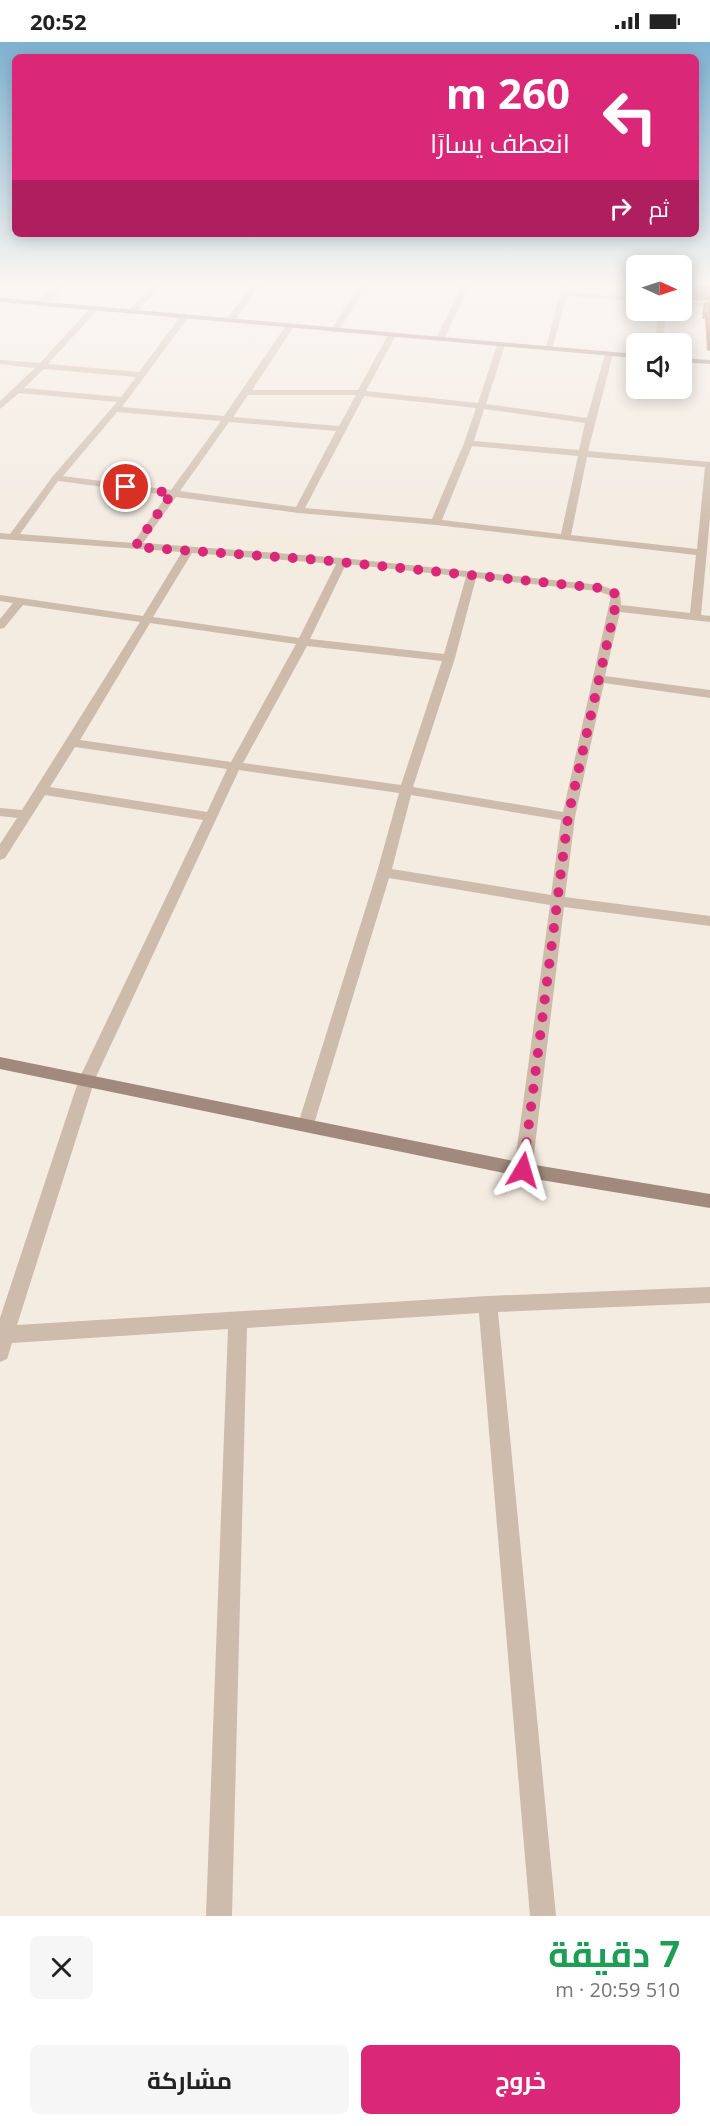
<!DOCTYPE html>
<html lang="ar">
<meta charset="utf-8">
<style>
body{margin:0;font-family:"Open Sans",Cairo,sans-serif;background:#f6f6f6;color:#222;direction:rtl;height:100vh;display:flex;flex-direction:column;font-size:22px;white-space:nowrap}
*{box-sizing:border-box;margin:0}
p{font-size:20px;color:#767676}
.icon{flex:none;width:33px;height:33px;fill:none;stroke:currentColor;stroke-width:2;stroke-linecap:round;stroke-linejoin:round}
.map{position:relative;height:1874px;overflow:hidden;direction:ltr}
.panel{display:flex;flex-direction:column;background:#fff;flex:1}
.panel>*{flex:none}
.banner{position:absolute;left:12px;top:12px;width:687px;height:183px;border-radius:9px;box-shadow:0 3px 15px #0003;direction:rtl;background:#db2777;color:#fff;overflow:hidden}
.needle{width:39px;rotate:93deg}
.tools{position:absolute;left:626px;top:213px;display:grid;gap:12px}
.tools a{display:grid;place-items:center;width:66px;height:66px;border-radius:9px;background:#fff;box-shadow:0 3px 15px #0003;font-size:30px}
.pin{position:absolute;display:grid;place-items:center;width:51px;height:51px;color:#fff;margin:-26px;border:3px solid #fff;border-radius:50%;box-shadow:0 2px 6px #0007}
.me{position:absolute;width:66px;margin:-33px;rotate:7deg;stroke-linejoin:round;filter:drop-shadow(0 0 4px #0008)}
.turn{display:flex;align-items:center;gap:21px;height:126px;padding:0 30px;font-size:27px}
.turn .icon{width:78px;height:78px;stroke-width:2.5}
.turn b{display:block;font-size:42px;line-height:51px}
.then{display:flex;align-items:center;height:57px;padding:0 30px;background:#0003;gap:12px;font-size:22px}
.round{display:grid;place-items:center;flex:none;width:63px;height:63px;border-radius:9px;background:#f6f6f6}
.overview{display:flex;align-items:center;justify-content:space-between;height:102px;padding:0 30px}
h1{font-size:36px;font-weight:700;line-height:45px;color:#1e9e55}
.button{display:flex;gap:12px;margin-top:auto;padding:12px 30px}
.button a{flex:1;height:69px;border-radius:9px;background:#db2777;color:#fff;font-size:24px;font-weight:700;line-height:69px;text-align:center}
.button a+a{background:#f6f6f6;color:#222}
.status{display:flex;justify-content:space-between;align-items:center;height:42px;padding:0 30px;background:#fff;direction:ltr}
.status svg{height:16px;fill:currentColor}
.map>svg:first-child{display:block}
.lines{fill:none;stroke-linecap:round;stroke-linejoin:round}
.street{fill:#cdbbac;fill-rule:evenodd}
.secondary{fill:#a18a7d;fill-rule:evenodd}
.wall{fill:#ac5a40}
.building{fill:#c8694b;stroke:#8c4a34;stroke-width:1.5}
.route{stroke:#db2777;stroke-width:10;stroke-dasharray:0 18}
</style>
<div class="status"><b>20:52</b><svg viewBox="0 0 49 12"><path d="M0 12V9h3v3zM5 12V6h3v6zM10 12V3h3v9zM15 12V0h3v12zM26 1h20v11H26zM47 4h2v5h-2z"/></svg></div>
<div class="map">
<svg width="710" height="1874" viewBox="0 0 710 1874">
<rect width="100%" height="100%" fill="#f4ebe1"/>
<g class="lines">
<!-- street -->
<g class="street">
<polygon points="59,240 67,240 43,264 37,264 37,260"/>
<polygon points="156,240 164,240 136,271 130,271 130,267"/>
<polygon points="255,240 263,240 233,280 227,280 227,276"/>
<polygon points="361,240 369,240 338,290 332,290 331,288"/>
<polygon points="412,240 471,240 443,299 436,297 461,245"/>
<polygon points="563,240 571,240 568,250 636,255 636,259 567,254 552,307 545,309"/>
<polygon points="681,259 710,261 710,265 681,263"/>
<path d="M 92,264 L 99,266 L 48,322 L 139,330 L 183,271 L 190,273 L 122,365 L 224,374 L 287,282 L 290,282 L 294,284 L 252,348 L 358,348 L 388,293 L 392,291 L 396,293 L 366,349 L 478,361 L 497,303 L 501,301 L 505,303 L 486,362 L 587,376 L 605,312 L 609,310 L 613,312 L 588,409 L 710,420 L 710,475 L 701,573 L 710,574 L 710,580 L 620,570 L 605,634 L 710,648 L 710,656 L 604,641 L 575,775 L 565,855 L 710,874 L 710,884 L 564,865 L 532,1128 L 529,1133 L 523,1135 L 517,1133 L 514,1128 L 550,863 L 389,836 L 314,1082 L 312,1087 L 306,1089 L 300,1087 L 298,1082 L 377,830 L 399,751 L 239,728 L 95,1037 L 17,1283 L 488,1254 L 710,1245 L 710,1261 L 498,1270 L 556,1874 L 530,1874 L 479,1271 L 247,1286 L 232,1874 L 206,1874 L 228,1287 L 12,1301 L 7,1317 L 0,1320 L 0,1276 L 79,1037 L 203,778 L 45,753 L 5,816 L 0,818 L 0,802 L 17,776 L 0,774 L 0,766 L 22,768 L 140,580 L 23,563 L 4,586 L 0,587 L 0,577 L 13,561 L 0,559 L 0,553 L 143,574 L 182,510 L 0,497 L 0,491 L 10,492 L 53,434 L 117,360 L 19,351 L 0,367 L 0,359 L 35,326 L 0,322 L 0,318 L 40,321 ZM 44,327 L 136,335 L 121,355 L 24,346 ZM 248,353 L 356,353 L 339,384 L 233,375 ZM 364,354 L 476,366 L 464,401 L 432,477 L 305,466 ZM 484,367 L 585,381 L 579,408 L 474,399 ZM 117,370 L 221,379 L 171,448 L 63,434 ZM 229,380 L 336,389 L 296,465 L 180,449 ZM 472,404 L 578,414 L 561,492 L 442,478 ZM 587,415 L 705,425 L 697,507 L 571,493 ZM 58,439 L 167,453 L 133,501 L 20,492 ZM 176,455 L 299,471 L 436,483 L 696,513 L 690,571 L 621,563 L 620,550 L 600,543 L 342,516 L 143,501 ZM 192,511 L 336,522 L 299,596 L 153,575 ZM 346,522 L 466,535 L 444,612 L 310,597 ZM 476,536 L 598,549 L 611,554 L 563,770 L 413,745 L 455,616 ZM 150,581 L 296,602 L 231,720 L 80,698 ZM 307,604 L 442,619 L 401,743 L 243,721 ZM 75,705 L 227,727 L 207,770 L 50,745 ZM 411,753 L 561,778 L 551,853 L 392,827 Z"/>
<polygon points="657,268 665,268 664,302 656,302"/>
</g>
<!-- secondary -->
<g class="secondary">
<polygon points="0,256 636,312 636,316 0,260"/>
<polygon points="681,316 710,318 710,322 681,320"/>
<polygon points="0,1015 523,1121 710,1152 710,1166 523,1135 0,1027"/>
</g>
</g>
<!-- wall -->
<g class="wall">
<polygon points="681,240 710,240 710,259 681,257"/>
<polygon points="710,260 710,309 707,308 705,277 702,277 705,261"/>
</g>
<!-- building -->
<g class="building">
<polygon points="681,240 710,240 710,253 682,251"/>
<polygon points="710,260 710,302 709,302 706,271 703,271 705,261"/>
</g>
<!-- sky -->
<linearGradient id="sky" x2="0" y2="1"><stop stop-color="#7eb2d2"/><stop offset="0.48" stop-color="#faf6f2"/><stop offset="1" stop-color="#faf6f2" stop-opacity="0"/></linearGradient>
<rect width="710" height="502" fill="url(#sky)"/>
<g class="lines">
<!-- route -->
<polyline class="route" points="126,445 172,451 135,505 320,518 600,546 616,552 615,566 568,775 523,1128"/>
</g>
</svg>
<div class="tools">
<a><svg class="needle" viewBox="-14 -14 28 28"><path d="M0-13l5 13h-10z" fill="#e53935"/><path d="M0 13l5-13h-10z" fill="#767676"/></svg></a>
<a><svg class="icon" aria-label="sound" viewBox="0 0 24 24"><path d="M4 9h4l5-4v14l-5-4H4zM17 9q2 3 0 6"/></svg></a>
</div>
<div class="pin" style="left:126px;top:445px;background:#d93025"><svg class="icon" aria-label="arrive" viewBox="0 0 24 24"><path d="M6 21V4h12l-3 4 3 4H6"/></svg></div>
<svg class="me" style="left:523px;top:1128px" viewBox="-20 -20 40 40"><path d="M0-17L14 15 0 8-14 15z" fill="#db2777" stroke="#fff" stroke-width="4"/></svg>
<div class="banner">
<div class="turn"><svg class="icon" aria-label="left" viewBox="0 0 24 24"><path d="M17 20v-9H6M10 6l-5 5 5 5"/></svg><div><b>260 m</b>انعطف يسارًا</div></div>
<div class="then">ثم<svg class="icon" aria-label="right" viewBox="0 0 24 24"><path d="M7 20v-9h11M14 6l5 5-5 5"/></svg></div>
</div>
</div>
<section class="panel">
<div class="overview"><div><h1>7 دقيقة</h1><p>510 m · 20:59</p></div><a class="round"><svg class="icon" aria-label="close" viewBox="0 0 24 24"><path d="M6 6l12 12M18 6L6 18"/></svg></a></div>
<div class="button"><a>خروج</a><a>مشاركة</a></div>
</section>
